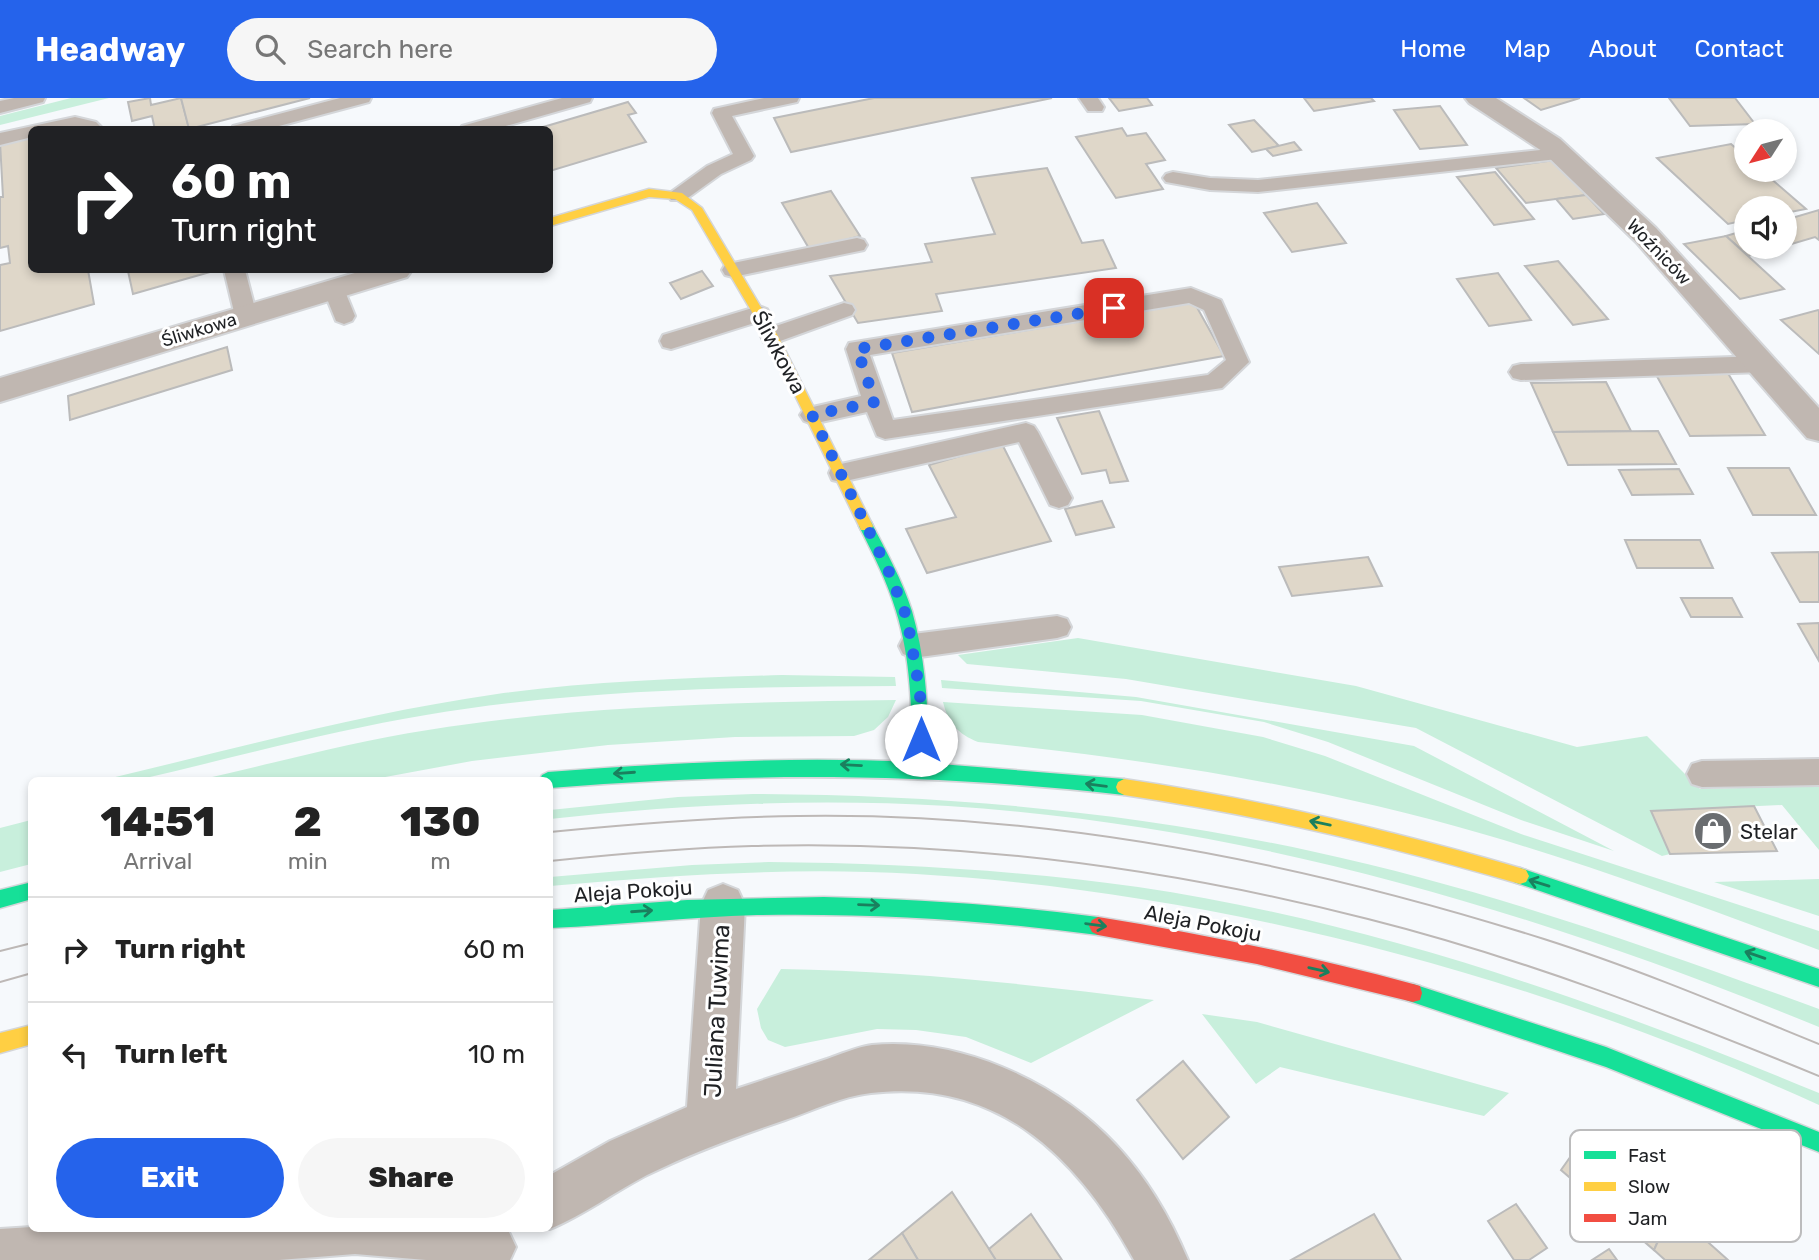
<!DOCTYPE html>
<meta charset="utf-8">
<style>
body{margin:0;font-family:Rubik,sans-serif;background:#f6f6f6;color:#222;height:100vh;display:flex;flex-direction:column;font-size:26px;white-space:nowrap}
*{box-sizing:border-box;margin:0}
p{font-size:23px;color:#767676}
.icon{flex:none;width:38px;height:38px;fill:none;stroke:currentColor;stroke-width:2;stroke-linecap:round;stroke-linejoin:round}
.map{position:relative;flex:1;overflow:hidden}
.side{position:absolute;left:28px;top:679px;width:525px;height:455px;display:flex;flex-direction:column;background:#fff;border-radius:10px;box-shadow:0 4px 10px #0003}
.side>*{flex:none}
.guide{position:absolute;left:28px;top:28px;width:525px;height:147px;border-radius:10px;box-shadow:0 4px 10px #0003;background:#202124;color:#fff;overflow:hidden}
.needle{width:46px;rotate:234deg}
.buttons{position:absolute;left:1734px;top:21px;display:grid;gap:14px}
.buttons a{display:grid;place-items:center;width:63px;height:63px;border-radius:50%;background:#fff;box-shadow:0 4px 10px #0003;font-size:35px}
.pin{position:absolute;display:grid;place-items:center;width:60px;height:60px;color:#fff;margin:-30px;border-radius:14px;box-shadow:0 4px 10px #0006}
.me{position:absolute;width:77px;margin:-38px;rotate:0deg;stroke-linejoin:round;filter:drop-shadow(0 0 5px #0008)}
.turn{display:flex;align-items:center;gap:24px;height:147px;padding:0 28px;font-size:32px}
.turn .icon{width:91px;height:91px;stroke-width:2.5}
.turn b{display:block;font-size:49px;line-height:60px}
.eta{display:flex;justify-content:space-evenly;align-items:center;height:119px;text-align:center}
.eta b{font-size:42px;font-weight:800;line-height:49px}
.action{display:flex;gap:14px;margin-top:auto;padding:14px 28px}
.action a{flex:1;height:80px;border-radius:42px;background:#2563eb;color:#fff;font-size:28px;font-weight:800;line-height:80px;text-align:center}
.action a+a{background:#f6f6f6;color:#222}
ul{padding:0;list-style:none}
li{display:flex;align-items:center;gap:21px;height:105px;padding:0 28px;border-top:2px solid #e0e0e0}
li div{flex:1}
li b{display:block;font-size:26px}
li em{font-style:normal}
header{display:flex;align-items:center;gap:42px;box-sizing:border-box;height:98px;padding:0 35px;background:#2563eb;color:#fff}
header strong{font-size:33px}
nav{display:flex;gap:38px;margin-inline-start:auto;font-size:24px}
.search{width:490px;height:63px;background:#f6f6f6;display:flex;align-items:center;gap:18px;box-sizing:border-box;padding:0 24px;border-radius:38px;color:#767676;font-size:26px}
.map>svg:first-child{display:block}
.green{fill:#c8efdc}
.building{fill:#dfd7c9;stroke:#bbb;stroke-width:2}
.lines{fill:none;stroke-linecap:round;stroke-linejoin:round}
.lane-casing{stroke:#d4d6d9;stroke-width:4}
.street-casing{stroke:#d4d6d9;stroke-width:4}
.fast-casing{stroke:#d4d6d9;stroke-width:3}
.slow-casing{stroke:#d4d6d9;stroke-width:3}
.jam-casing{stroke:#d4d6d9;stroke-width:3}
.lane{fill:#c0b7b1;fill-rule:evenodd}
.street{fill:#c0b7b1;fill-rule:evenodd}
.fast{fill:#16e098;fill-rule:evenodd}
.slow{fill:#ffcf43;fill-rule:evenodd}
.jam{fill:#f24e42;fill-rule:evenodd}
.tram{stroke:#bdb8b6;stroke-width:2}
.oneway{stroke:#1a805e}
.route{stroke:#2563eb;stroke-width:12;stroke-dasharray:0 21.6}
.labels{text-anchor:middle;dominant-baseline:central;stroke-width:6;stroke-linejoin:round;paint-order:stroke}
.far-street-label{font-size:18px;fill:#1f2124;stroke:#fff}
.street-label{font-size:21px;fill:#1f2124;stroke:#fff}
.poi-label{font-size:21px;fill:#1f2124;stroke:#fff;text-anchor:start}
.near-street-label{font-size:24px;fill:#1f2124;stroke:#fff}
.key{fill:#fff;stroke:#bcbcbd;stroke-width:2}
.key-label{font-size:19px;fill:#1f2124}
</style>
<header>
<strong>Headway</strong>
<div class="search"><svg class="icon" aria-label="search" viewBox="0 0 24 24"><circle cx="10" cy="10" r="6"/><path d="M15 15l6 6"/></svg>Search here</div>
<nav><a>Home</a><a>Map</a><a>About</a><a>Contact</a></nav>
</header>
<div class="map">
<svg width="1819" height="1162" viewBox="0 0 1819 1162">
<rect width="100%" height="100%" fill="#f6f9fc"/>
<!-- green -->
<g class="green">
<polygon points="71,0 109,0 0,27 0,18"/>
<polygon points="1078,540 1356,588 1577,649 1647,638 1700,691 1819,688 1819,752 1782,707 1652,713 1670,756 1662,758 1416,630 1126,581 967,566 958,557"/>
<path d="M 782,577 L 895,579 L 896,588 C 739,589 580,591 426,617 C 329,633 233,660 137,682 L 103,682 C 234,651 364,615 497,596 C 591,583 687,580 782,577 Z"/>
<polygon points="941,582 1136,599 1414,648 1614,753 1521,722 1328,644 1264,624 1141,603 942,590"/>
<path d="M 896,602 L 888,619 L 874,632 L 854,638 L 735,639 L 608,647 L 472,663 L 369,682 L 199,682 C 275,665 351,644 428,632 C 582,607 740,604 896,602 Z"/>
<path d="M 943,604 L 1142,617 L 1263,639 L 1325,658 L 1521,736 L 1819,833 L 1819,852 C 1708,811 1597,769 1483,736 C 1318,688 1148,661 978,644 C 958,636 948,625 943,604 Z"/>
<path d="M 753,696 C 943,697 1129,713 1315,754 C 1487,791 1654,851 1819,911 L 1819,929 C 1540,815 1250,727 948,708 C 815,700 682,706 550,721 L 550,712 L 678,699 Z"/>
<polygon points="31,722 31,766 0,774 0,730"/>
<path d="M 769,764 C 893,765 1015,772 1138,789 C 1373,824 1600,904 1819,995 L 1819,1007 C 1540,880 1222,794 916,776 C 793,769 672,777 550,788 L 550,779 L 692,767 Z"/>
<polygon points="1819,781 1819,818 1714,784"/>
<path d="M 781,871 C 908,873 1028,886 1154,902 L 1031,965 L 966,939 L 916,932 L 877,931 L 785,949 L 768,942 L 761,930 L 757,911 Z"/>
<polygon points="1202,916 1257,924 1509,995 1484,1018 1280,969 1256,986"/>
</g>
<!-- building -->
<g class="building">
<polygon points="150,0 151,7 181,0 189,30 155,32 152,18 132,23 128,4"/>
<polygon points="181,0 310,0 189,31"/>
<polygon points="874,0 1052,0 791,54 774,20"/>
<polygon points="1109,0 1147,0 1152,7 1119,13"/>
<polygon points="1304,0 1371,0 1374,3 1314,13"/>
<polygon points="1524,0 1580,0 1541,12"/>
<polygon points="1669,0 1735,0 1755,26 1690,28"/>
<polygon points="628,4 636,15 628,17 646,44 550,73 550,32 533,32"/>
<polygon points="1440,8 1467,47 1420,51 1394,12"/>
<polygon points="1254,22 1279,48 1252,54 1229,27"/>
<polygon points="1122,30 1127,38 1146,35 1165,62 1146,66 1163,91 1116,100 1076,39"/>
<polygon points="32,36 32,172 88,172 94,206 0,233 0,167 10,165 8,148 0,150 0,99 3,99 0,44"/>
<polygon points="1294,44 1301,52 1273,58 1266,51"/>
<polygon points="1731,46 1746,59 1746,72 1761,72 1806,111 1785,115 1785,110 1746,110 1746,122 1728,126 1657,60"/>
<polygon points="1555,62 1586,97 1526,105 1496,70"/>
<polygon points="1047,70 1082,145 1103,142 1116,170 936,196 942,213 858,225 830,178 932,164 925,146 995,136 972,80"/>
<polygon points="1495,74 1534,121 1494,127 1457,79"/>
<polygon points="831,93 860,138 810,152 782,105"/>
<polygon points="1586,97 1604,116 1573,121 1556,101"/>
<polygon points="1317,105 1346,145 1292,154 1264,115"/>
<polygon points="1819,112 1819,142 1815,139 1785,148 1785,122"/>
<polygon points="1746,132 1746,149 1782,149 1748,158 1726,138"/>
<polygon points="1726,138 1748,158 1784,191 1740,201 1684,146"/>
<polygon points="1558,163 1608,221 1573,227 1525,168"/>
<polygon points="135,172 217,172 133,196 128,173"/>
<polygon points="702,173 713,188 681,201 670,185"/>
<polygon points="1498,175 1531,222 1489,228 1457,181"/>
<polygon points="1194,204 1224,258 912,314 892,255"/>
<polygon points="1818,212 1819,213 1819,256 1781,222"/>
<polygon points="227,249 232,272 70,322 68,298"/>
<polygon points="1726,272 1765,337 1690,338 1654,273"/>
<polygon points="1606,284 1631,333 1553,334 1531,285"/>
<polygon points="1099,313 1128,383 1110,385 1106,372 1082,376 1057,320"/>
<polygon points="1658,333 1676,366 1568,367 1553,334"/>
<polygon points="1002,346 1051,443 927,475 906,431 956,419 929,367"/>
<polygon points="1728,370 1789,370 1816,417 1753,417"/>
<polygon points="1679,371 1693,396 1632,397 1619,372"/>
<polygon points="1102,403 1114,429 1076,437 1065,411"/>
<polygon points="1625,442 1700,442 1713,470 1637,470"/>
<polygon points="1819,454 1819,504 1800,504 1772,455"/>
<polygon points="1368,459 1382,488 1292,498 1279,469"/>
<polygon points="1681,500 1732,500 1742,519 1691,519"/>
<polygon points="1819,525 1819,563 1798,526"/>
<polygon points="1754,708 1777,753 1670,756 1651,713"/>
<polygon points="1183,963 1229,1019 1183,1061 1137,1002"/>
<polygon points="1583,1041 1672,1112 1654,1152 1561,1072"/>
<polygon points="952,1094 989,1151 996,1162 918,1162 902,1135"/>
<polygon points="1516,1106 1547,1150 1529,1162 1514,1162 1488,1123"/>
<polygon points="1672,1112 1728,1162 1665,1162 1654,1152"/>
<polygon points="1031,1116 1062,1162 996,1162 989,1151"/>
<polygon points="1374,1116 1401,1162 1291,1162"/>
<polygon points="902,1135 918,1162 869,1162"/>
<polygon points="1609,1151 1617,1162 1592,1162"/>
</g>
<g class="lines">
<defs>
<g id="lane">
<polygon points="14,0 45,0 43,4 0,15 0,3"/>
<polygon points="340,0 371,0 369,4 264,32 231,32 233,28"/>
<polygon points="562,0 592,0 590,4 492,32 460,32 462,28"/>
<polygon points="764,0 799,0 797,4 732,18 754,58 751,62 721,76 685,102 671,102 668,98 671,94 707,68 733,56 712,15 714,11"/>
<polygon points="1079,0 1098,0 1104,9 1102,13 1088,13"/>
<polygon points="75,19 96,24 104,32 32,32 32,39 0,47 0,35"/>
<polygon points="1559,50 1569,56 1566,60 1258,94 1210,92 1166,84 1163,80 1166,76 1173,74 1210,80 1258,82"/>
<polygon points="857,140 864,142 867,147 864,152 733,179 725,177 722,172 725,167 733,165"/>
<polygon points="224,172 245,172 257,218 254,223 246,226 238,223 235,218"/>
<polygon points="334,184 342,186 355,218 352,223 344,226 336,223 323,191 326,186"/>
<path d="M 1191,190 L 1221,202 L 1249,264 L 1222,290 L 885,341 L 877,338 L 867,314 L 812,326 L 804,323 L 800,317 L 804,311 L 861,298 L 846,251 L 849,245 ZM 1189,205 L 1204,212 L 1226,262 L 1208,277 L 893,322 L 870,257 Z"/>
<polygon points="844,205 852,207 855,212 852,217 772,246 764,244 761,238 764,232"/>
<polygon points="759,208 767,211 770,216 767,221 671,251 663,249 660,243 663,237"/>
<polygon points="1763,258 1771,260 1774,266 1771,272 1763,274 1521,282 1513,280 1509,274 1513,268 1521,266"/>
<polygon points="1026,325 1034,328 1038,334 1072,400 1068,407 1059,410 1050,407 1019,344 841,384 832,382 829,375 832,368 841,366"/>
<polygon points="1057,518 1067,521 1071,529 1067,537 1057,540 913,560 903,556 899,548 903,540 913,536"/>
<polygon points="1819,661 1819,687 1702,689 1692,686 1687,676 1692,666 1702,663"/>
</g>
<g id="street">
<polygon points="1465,0 1496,0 1560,41 1656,130 1819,310 1819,343 1807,340 1636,144 1542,53 1469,5"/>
<polygon points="365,172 412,172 407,179 0,304 0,280"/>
<path d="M 723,786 L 738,792 L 745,807 L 736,991 C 766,981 796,971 827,961 C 841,956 857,949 872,947 C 917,943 960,952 1002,969 C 1093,1007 1150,1071 1188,1162 L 1134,1162 C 1078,1059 998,980 871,995 C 842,998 812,1013 785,1022 C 738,1038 692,1055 647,1077 C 614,1094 584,1117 550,1131 L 549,1130 L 550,1077 L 610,1043 L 687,1009 L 701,807 L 708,792 Z"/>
<polygon points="32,1129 507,1130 516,1149 510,1162 426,1162 355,1156 279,1162 0,1162 0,1131"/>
</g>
<g id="fast">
<path d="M 866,422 L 871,424 C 886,453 902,482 912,513 C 926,562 929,614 928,665 L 1124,681 L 1130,684 L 1132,689 L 1130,694 L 1124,697 C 931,675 743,674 550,690 L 550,682 L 540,682 L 542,677 L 548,674 C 669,665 790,658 912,664 C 912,613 911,561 896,513 C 887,483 873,456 859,428 Z"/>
<polygon points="1520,770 1819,871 1819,889 1514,784 1511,778 1514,772"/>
<polygon points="32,784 32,801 0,810 0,792"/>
<path d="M 824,799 C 916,801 1007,807 1098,819 L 1104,822 L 1107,828 L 1104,834 L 1098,837 C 985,822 872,815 757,817 C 688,819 619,827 550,830 L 550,812 L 687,802 Z"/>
<polygon points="1413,886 1606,949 1819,1034 1819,1054 1606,969 1406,902 1404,895 1406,888"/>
</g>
<g id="slow">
<polygon points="649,91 682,95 702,110 778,238 873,428 871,432 861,432 766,238 692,112 675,101 649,99 550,128 550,120"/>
<path d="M 1124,681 C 1258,701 1390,732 1520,770 L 1526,772 L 1529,778 L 1526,784 L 1520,786 C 1390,748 1259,717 1124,697 L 1118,694 L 1116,689 L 1118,684 Z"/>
<polygon points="32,927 32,946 0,955 0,935"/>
</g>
<path id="jam" d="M 1098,819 C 1204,836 1309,858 1413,886 L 1420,888 L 1422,895 L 1420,902 L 1413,904 L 1257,866 L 1098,837 L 1092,834 L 1089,828 L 1092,822 Z"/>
</defs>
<!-- lane casing -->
<use href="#lane" class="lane-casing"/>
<!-- street casing -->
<use href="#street" class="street-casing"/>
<!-- fast casing -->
<use href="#fast" class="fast-casing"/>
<!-- slow casing -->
<use href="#slow" class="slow-casing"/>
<!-- jam casing -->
<use href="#jam" class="jam-casing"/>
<!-- lane -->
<use href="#lane" class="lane"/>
<!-- street -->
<use href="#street" class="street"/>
<!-- fast -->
<use href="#fast" class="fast"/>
<!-- slow -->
<use href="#slow" class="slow"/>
<!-- jam -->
<use href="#jam" class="jam"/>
<!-- tram -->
<g class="tram">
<path d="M 550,734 C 633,726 715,719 798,718 C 1050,714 1304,765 1544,841 C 1638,871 1728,909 1819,946"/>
<path d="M 550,763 C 617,756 685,750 752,748 C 959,742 1168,770 1368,821 C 1523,860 1672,918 1819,978"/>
<polyline points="0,853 32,845"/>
<polyline points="0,884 32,875"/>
</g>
</g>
<!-- one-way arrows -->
<defs><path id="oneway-shaft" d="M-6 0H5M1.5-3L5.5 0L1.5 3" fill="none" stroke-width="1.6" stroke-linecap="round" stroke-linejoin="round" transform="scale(1.75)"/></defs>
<g class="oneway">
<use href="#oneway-shaft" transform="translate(851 667) rotate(-177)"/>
<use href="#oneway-shaft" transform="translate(624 675) rotate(176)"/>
<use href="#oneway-shaft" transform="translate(1096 687) rotate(-173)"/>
<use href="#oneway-shaft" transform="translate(1320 725) rotate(-168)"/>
<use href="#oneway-shaft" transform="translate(1539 785) rotate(-163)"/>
<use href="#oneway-shaft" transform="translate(869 807) rotate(2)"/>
<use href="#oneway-shaft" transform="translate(642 813) rotate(-4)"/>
<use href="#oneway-shaft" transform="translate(1096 827) rotate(8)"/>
<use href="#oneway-shaft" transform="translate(1755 857) rotate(-161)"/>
<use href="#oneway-shaft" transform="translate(1319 872) rotate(13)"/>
</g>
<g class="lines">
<!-- route -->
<polyline class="route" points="921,642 920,595 907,520 890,476 812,317 875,304 857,251 1114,210"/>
</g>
<!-- icons -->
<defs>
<symbol id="shop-disc" viewBox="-11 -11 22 22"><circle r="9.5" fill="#6a6d70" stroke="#fff"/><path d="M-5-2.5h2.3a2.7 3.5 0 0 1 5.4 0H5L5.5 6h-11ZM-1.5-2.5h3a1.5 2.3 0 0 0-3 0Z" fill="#fff"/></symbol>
</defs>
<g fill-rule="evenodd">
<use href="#shop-disc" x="1691" y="711" width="44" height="44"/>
</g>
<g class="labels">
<!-- far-street labels -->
<g class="far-street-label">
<text transform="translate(1659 154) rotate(46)">Woźniców</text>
<text transform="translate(199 232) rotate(-17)">Śliwkowa</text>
</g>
<!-- street labels -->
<g class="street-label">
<text transform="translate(779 254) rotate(62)">Śliwkowa</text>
<text transform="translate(633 793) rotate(-4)">Aleja Pokoju</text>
<text transform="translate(1203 825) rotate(11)">Aleja Pokoju</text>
</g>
<!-- poi labels -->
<g class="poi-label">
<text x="1740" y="733">Stelar</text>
</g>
<!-- near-street labels -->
<g class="near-street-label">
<text transform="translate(717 913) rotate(-87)">Juliana Tuwima</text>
</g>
</g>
<!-- legend -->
<rect x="1570" y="1032" width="231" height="112" rx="10" class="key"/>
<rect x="1584" y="1053" width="32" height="8" fill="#16e098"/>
<rect x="1584" y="1084" width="32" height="9" fill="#ffcf43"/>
<rect x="1584" y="1116" width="32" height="8" fill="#f24e42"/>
<g class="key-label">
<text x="1628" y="1064">Fast</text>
<text x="1628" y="1095">Slow</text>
<text x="1628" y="1127">Jam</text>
</g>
</svg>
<div class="buttons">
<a><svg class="needle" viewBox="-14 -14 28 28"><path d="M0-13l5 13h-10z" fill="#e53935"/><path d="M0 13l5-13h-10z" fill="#767676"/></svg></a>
<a><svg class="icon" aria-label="sound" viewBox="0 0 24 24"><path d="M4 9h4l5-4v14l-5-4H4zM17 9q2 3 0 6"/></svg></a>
</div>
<div class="pin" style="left:1114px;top:210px;background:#d93025"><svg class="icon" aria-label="arrive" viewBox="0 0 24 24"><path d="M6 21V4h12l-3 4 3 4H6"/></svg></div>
<svg class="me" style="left:921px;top:642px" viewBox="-20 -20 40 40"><circle r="19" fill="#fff"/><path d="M0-13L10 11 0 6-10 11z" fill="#2563eb"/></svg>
<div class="guide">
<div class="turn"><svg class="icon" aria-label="right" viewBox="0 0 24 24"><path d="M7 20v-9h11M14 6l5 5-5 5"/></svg><div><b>60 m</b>Turn right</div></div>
</div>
<section class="side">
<div class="eta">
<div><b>14:51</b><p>Arrival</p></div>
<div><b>2</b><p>min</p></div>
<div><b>130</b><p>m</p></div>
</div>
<ul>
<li><svg class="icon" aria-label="right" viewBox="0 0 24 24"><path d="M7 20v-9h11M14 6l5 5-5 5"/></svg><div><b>Turn right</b></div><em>60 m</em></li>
<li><svg class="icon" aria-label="left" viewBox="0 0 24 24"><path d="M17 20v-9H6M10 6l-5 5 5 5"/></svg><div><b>Turn left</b></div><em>10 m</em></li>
</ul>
<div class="action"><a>Exit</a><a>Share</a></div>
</section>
</div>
